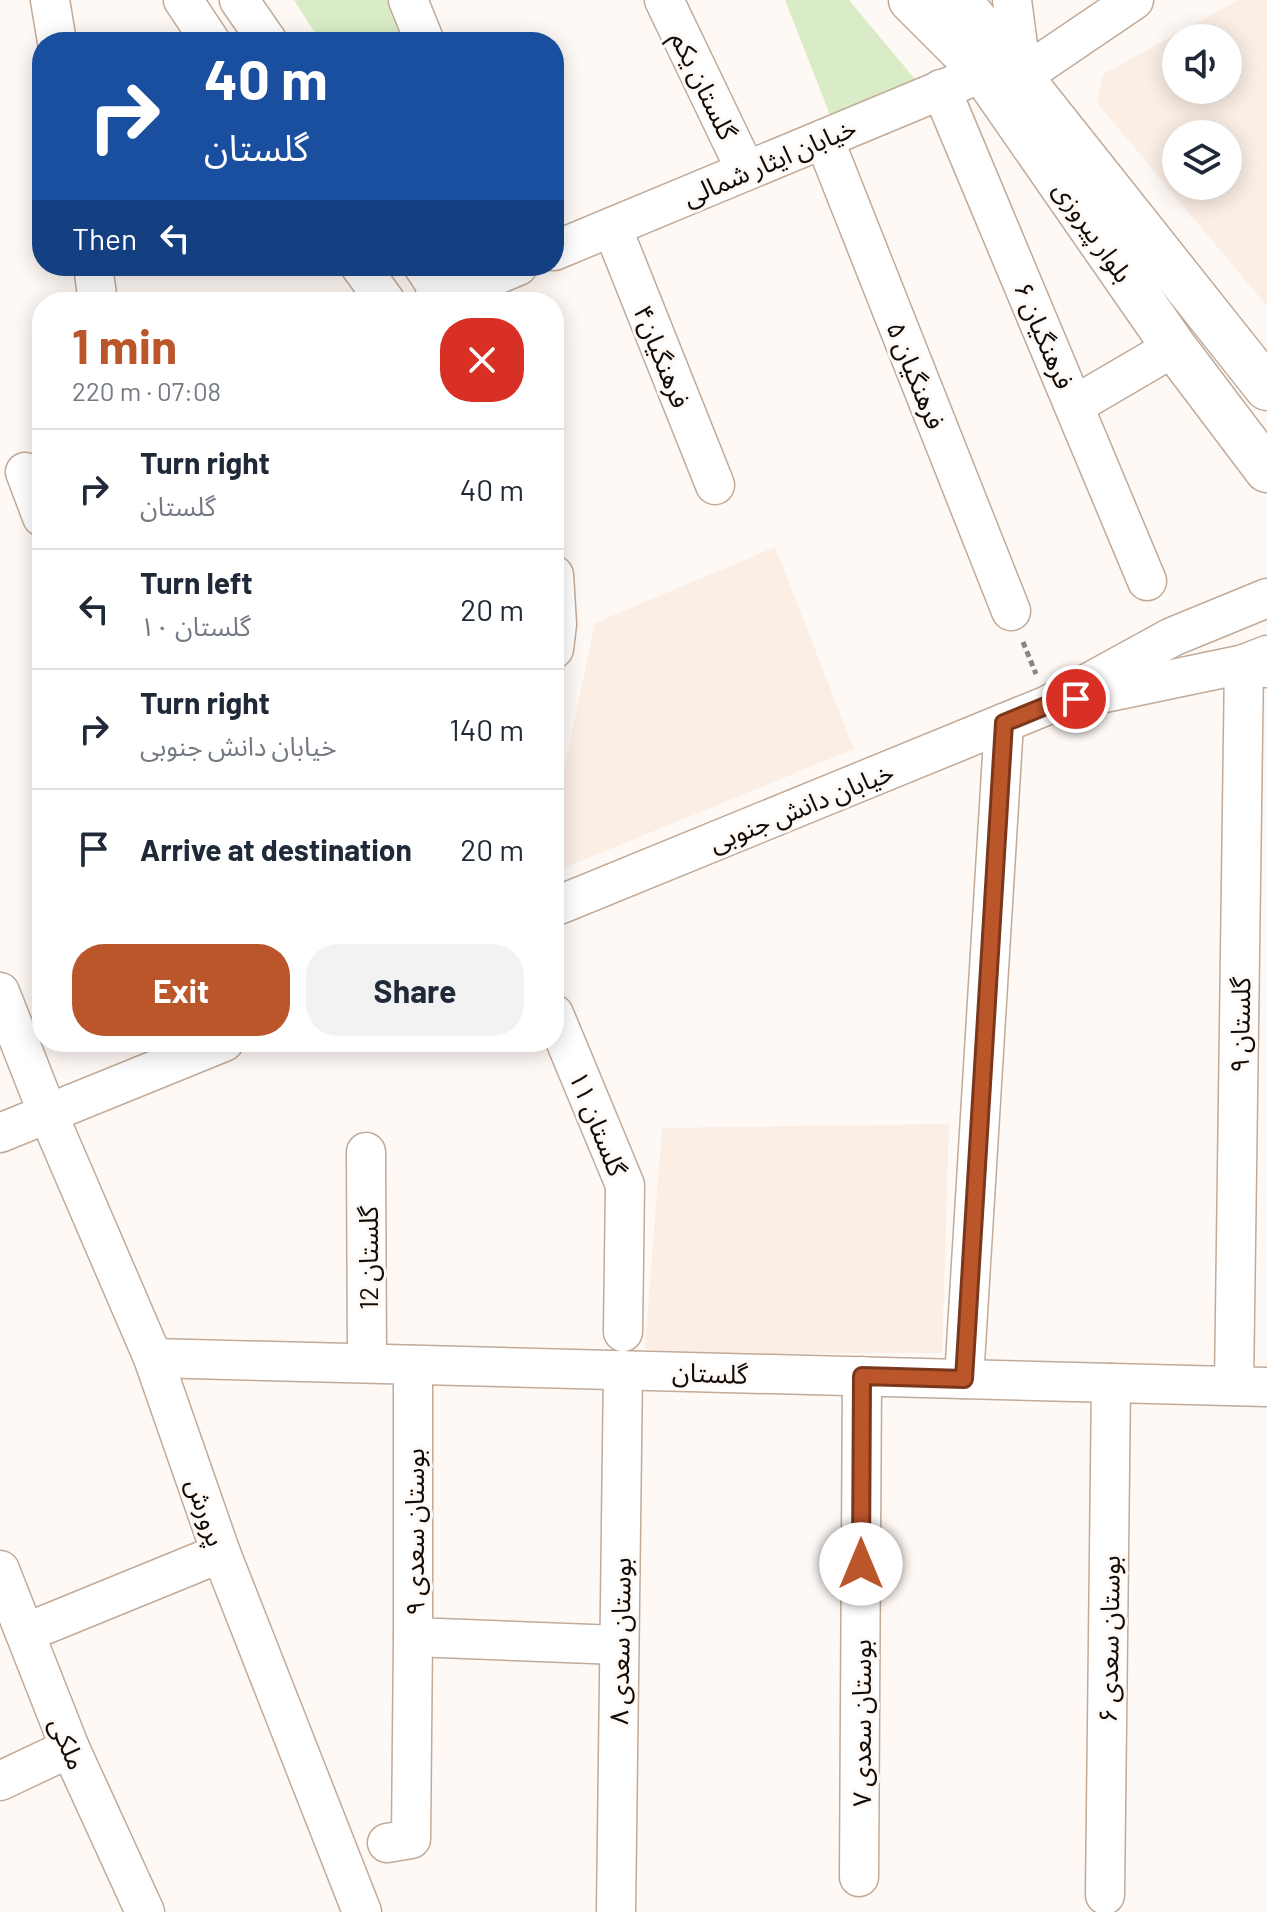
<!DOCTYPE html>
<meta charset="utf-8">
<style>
body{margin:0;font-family:Barlow,"Noto Sans Arabic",sans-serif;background:#f2f2f3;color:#1f2937;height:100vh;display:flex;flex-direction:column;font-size:30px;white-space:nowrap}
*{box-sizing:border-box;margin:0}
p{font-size:26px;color:#747a83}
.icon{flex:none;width:44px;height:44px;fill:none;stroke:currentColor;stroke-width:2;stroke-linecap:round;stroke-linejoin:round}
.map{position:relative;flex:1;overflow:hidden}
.details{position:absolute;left:32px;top:292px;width:532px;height:760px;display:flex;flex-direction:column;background:#fff;border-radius:32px;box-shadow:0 4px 20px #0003}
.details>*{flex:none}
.top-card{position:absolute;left:32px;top:32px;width:532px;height:244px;border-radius:32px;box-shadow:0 4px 20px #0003;background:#1a4fa0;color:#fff;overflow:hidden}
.tools{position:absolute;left:1162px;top:24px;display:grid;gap:16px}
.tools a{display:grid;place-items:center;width:80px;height:80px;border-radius:50%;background:#fff;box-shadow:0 4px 20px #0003;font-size:40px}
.pin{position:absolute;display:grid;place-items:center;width:68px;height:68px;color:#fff;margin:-34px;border:4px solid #fff;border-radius:50%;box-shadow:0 2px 8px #0007}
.me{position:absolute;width:88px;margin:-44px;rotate:0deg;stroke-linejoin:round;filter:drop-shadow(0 0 6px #0008)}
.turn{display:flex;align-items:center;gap:28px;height:168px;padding:0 40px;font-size:36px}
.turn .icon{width:104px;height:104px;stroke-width:2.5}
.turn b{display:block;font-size:56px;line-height:68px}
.then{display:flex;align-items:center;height:76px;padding:0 40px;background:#0003;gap:16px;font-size:30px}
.round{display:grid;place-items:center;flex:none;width:84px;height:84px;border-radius:32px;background:#f2f2f3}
.headline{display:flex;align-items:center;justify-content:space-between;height:136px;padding:0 40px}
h1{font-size:48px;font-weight:700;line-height:60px;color:#bb552a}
.action{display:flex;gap:16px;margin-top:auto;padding:16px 40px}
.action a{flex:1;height:92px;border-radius:32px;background:#bb552a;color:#fff;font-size:32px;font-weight:700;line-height:92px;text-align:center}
.action a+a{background:#f2f2f3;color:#1f2937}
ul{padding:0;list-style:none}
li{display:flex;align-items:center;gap:24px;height:120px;padding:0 40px;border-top:2px solid #e0e1e3}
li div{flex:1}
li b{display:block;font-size:30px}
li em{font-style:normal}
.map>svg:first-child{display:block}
.built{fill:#fbeee5;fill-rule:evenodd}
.green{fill:#daecc7}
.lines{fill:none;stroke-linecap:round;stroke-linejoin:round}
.street-casing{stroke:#c1aa98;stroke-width:41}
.secondary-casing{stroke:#c1aa98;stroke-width:47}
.path{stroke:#8c8681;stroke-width:5;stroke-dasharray:6 4;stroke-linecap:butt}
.street{stroke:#fff;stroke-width:38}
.secondary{stroke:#fff;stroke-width:44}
.route-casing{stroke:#7a371b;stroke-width:20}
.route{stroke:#bb552a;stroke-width:14}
.labels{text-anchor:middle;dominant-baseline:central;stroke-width:6;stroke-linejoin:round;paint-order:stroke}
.street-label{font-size:26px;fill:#120a05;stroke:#fef9f5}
</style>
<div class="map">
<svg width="1267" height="1912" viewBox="0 0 1267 1912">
<rect width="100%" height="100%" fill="#fef9f5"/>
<!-- built -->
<g class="built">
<path d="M 1239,0 L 1267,0 L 1267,306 L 1097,103 L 1103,74 ZM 1176,38 L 1228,38 L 1228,90 L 1176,90 ZM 1176,134 L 1228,134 L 1228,186 L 1176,186 Z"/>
<polygon points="775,547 854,749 554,872 554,819 595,623"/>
<polygon points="949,1124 942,1353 665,1354 645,1348 662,1128"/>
</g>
<!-- green -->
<g class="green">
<polygon points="294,0 396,0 414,42 321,42"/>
<polygon points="785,0 849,0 940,109 841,143"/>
</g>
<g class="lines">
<defs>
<g id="street">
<polyline points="50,0 57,42"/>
<polyline points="183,0 211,42"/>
<polyline points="239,0 268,42"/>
<polyline points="408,0 425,42"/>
<polyline points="664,0 746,171"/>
<polyline points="1012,0 1022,76 1134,0"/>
<polyline points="941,89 1147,581"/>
<polyline points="824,139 1011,611"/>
<polyline points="612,227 715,485"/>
<polyline points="554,251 965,80"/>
<polyline points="93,266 98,302"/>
<polyline points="360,266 386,302"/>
<polyline points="423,266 447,302"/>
<polyline points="432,302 518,266"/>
<polyline points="1075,405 1174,347"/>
<polyline points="25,472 42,517"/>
<polyline points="554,575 557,624 554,649"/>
<polyline points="1086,697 1244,664 1267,655"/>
<polyline points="554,907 1048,705 1172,637 1267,598"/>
<polyline points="0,992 48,1114 153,1358 221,1553 362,1912"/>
<polyline points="554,1014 625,1185 623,1332"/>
<polyline points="0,1133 224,1042"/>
<polyline points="366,1152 367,1363"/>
<polyline points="153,1358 1267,1387"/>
<polyline points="413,1365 413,1637 618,1645"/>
<polyline points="964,1379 1004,723"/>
<polyline points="1234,1386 1244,664 1267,668"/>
<polyline points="0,1570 70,1748 145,1912"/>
<polyline points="25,1633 221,1553"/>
<polyline points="0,1781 70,1748"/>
<polyline points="387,1843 411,1839 413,1637"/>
<polyline points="859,1877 862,1376"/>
<polyline points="1105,1895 1111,1383"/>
<polyline points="616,1912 623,1370"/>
</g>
<g id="secondary">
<polyline points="911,0 983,72 1174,347 1267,470"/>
<polyline points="959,0 1267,388"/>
</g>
</defs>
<!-- street casing -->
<use href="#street" class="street-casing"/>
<!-- secondary casing -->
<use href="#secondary" class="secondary-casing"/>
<!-- path -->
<polyline class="path" points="1023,642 1036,674"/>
<!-- street -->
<use href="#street" class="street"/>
<!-- secondary -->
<use href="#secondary" class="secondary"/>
</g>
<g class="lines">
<defs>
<polyline id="route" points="861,1564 862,1376 964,1379 1004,723 1048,705 1076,699"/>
</defs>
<!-- route casing -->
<use href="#route" class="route-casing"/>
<!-- route -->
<use href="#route" class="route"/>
</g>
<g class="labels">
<!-- street labels -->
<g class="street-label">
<text transform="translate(705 85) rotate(64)">گلستان یکم</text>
<text transform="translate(769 161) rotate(-23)">خیابان ایثار شمالی</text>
<text transform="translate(1094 231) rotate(55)">بلوار پیروزی</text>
<text transform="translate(1045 335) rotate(67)">فرهنگیان ۶</text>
<text transform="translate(663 356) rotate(68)">فرهنگیان۴</text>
<text transform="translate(917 375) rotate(68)">فرهنگیان ۵</text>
<text transform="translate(801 806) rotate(-22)">خیابان دانش جنوبی</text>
<text transform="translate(1239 1025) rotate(-89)">گلستان ۹</text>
<text transform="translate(599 1123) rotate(68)">گلستان ۱۱</text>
<text transform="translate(367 1258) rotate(-90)">گلستان 12</text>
<text transform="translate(710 1372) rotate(2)">گلستان</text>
<text transform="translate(207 1512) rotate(71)">پرورش</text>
<text transform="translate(413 1532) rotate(-90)">بوستان سعدی ۹</text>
<text transform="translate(1108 1639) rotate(-89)">بوستان سعدی ۶</text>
<text transform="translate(619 1641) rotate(-89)">بوستان سعدی ۸</text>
<text transform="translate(860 1723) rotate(-90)">بوستان سعدی ۷</text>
<text transform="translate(69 1743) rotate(67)">ملکی</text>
</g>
</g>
</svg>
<div class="tools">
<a><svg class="icon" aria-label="sound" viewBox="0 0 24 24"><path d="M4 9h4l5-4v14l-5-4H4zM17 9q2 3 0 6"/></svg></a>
<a><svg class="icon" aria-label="layers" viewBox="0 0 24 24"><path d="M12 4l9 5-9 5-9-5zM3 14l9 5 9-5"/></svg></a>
</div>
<div class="pin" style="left:1076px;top:699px;background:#d93025"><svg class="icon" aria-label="arrive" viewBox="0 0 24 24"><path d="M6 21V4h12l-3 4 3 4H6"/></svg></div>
<svg class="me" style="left:861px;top:1564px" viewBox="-20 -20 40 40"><circle r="19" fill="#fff"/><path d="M0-13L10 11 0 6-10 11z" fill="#bb552a"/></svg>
<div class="top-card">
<div class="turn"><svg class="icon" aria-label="right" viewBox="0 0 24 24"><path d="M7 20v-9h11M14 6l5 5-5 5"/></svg><div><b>40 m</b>گلستان</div></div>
<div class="then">Then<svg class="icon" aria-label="left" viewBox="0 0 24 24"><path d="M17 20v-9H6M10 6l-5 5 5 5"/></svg></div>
</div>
<section class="details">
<div class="headline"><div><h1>1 min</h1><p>220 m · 07:08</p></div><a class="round" style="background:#d93025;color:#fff"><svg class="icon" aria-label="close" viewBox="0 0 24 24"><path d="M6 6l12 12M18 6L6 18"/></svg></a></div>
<ul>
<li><svg class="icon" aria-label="right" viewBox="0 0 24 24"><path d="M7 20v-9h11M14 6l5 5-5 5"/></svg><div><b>Turn right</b><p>گلستان</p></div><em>40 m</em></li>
<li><svg class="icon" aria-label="left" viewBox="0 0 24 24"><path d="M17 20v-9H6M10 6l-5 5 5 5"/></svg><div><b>Turn left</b><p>گلستان ۱۰</p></div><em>20 m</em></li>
<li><svg class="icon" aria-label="right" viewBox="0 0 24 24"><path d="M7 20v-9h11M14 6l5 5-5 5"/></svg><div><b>Turn right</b><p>خیابان دانش جنوبی</p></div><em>140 m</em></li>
<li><svg class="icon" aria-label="arrive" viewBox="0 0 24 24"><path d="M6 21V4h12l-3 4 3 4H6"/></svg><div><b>Arrive at destination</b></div><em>20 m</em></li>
</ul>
<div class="action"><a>Exit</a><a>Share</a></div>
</section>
</div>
